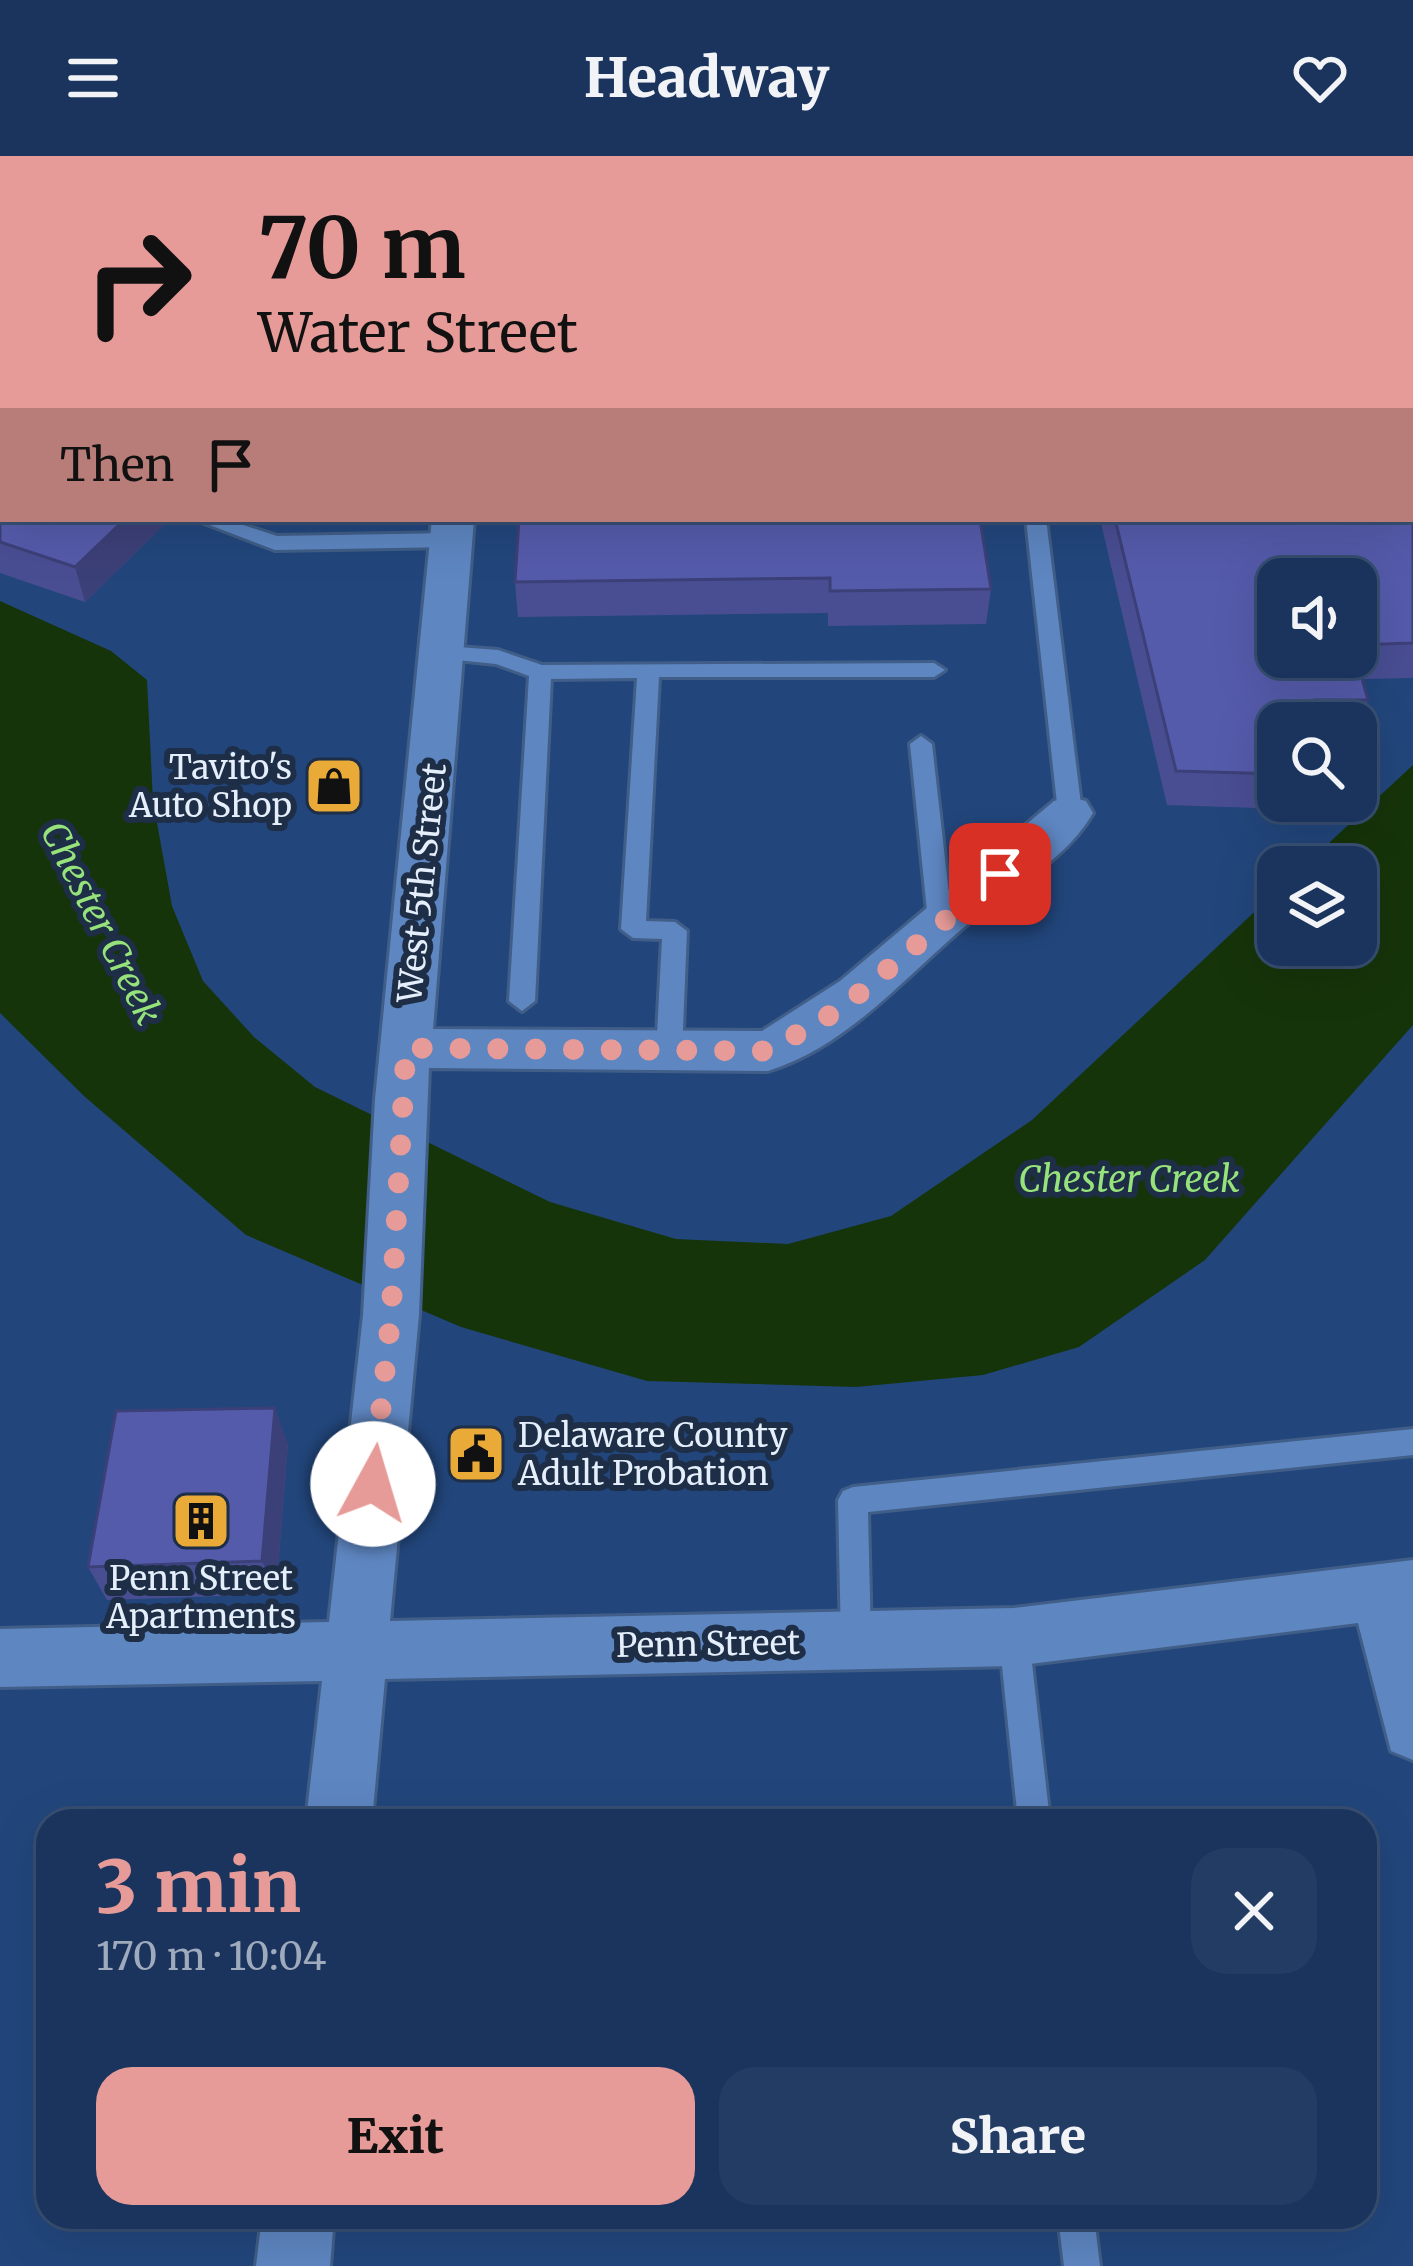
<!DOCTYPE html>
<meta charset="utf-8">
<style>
body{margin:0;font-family:Merriweather,serif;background:#233c63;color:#f1f3f6;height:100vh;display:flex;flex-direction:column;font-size:45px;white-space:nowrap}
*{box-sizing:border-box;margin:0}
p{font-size:39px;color:#9faabc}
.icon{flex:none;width:66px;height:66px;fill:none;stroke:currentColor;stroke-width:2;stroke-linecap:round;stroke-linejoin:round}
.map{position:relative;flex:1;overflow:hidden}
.details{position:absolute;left:36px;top:1653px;width:1341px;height:420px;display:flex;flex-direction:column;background:#1a345d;border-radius:36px;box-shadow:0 12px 48px #0002,0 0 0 3px #384f72}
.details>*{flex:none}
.banner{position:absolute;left:0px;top:0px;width:1413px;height:366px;box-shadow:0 12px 48px #0002,0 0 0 3px #384f72;background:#e69b98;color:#111;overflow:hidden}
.controls{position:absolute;left:1257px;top:402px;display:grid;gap:24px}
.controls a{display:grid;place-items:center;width:120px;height:120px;border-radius:24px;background:#1a345d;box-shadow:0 12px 48px #0002,0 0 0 3px #384f72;font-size:60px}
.pin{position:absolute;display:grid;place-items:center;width:102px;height:102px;color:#fff;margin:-51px;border-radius:24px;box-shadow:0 6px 18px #0006}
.me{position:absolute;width:132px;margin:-66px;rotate:6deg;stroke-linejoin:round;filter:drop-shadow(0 0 9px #0008)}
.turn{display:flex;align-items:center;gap:42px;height:252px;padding:0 60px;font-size:54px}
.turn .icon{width:156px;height:156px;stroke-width:2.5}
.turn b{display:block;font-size:84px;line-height:102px}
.then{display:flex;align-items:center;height:114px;padding:0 60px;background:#0003;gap:24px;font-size:45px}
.round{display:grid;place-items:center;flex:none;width:126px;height:126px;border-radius:36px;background:#233c63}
.overview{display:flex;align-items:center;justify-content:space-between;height:204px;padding:0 60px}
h1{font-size:72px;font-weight:800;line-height:90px;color:#e69b98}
.cta{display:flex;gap:24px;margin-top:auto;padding:24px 60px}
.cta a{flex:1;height:138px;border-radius:36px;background:#e69b98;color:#111;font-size:48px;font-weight:800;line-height:138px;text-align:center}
.cta a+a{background:#233c63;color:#f1f3f6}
header{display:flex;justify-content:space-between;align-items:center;height:156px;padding:0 60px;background:#1a345d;font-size:54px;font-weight:800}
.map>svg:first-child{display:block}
.water{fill:#16340a}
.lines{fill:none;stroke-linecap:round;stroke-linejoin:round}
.service-casing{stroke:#405e87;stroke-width:6}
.minor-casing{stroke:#405e87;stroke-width:6}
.primary-casing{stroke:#405e87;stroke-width:6}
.service{fill:#5e86c1;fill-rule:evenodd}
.minor{fill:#5e86c1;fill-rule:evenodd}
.primary{fill:#917cc5;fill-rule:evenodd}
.wall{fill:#494e93;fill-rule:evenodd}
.shaded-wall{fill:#3c4078}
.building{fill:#555bab;stroke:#3c4078;stroke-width:3}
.route{stroke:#e69b98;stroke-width:21;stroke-dasharray:0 37.8}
.labels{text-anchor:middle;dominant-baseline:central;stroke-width:12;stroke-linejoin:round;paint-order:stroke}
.poi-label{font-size:33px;fill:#e5eefb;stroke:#1d2e46;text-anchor:end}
.street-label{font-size:33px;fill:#e5eefb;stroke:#1d2e46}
.water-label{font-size:36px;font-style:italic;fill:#96e27b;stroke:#1d2e46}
</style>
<header><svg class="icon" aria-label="menu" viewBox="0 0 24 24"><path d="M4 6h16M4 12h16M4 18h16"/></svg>Headway<svg class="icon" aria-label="heart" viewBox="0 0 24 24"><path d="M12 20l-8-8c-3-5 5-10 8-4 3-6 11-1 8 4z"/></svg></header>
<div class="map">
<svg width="1413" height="2110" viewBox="0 0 1413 2110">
<rect width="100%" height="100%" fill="#22467c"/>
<!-- water -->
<polygon class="water" points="0,445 111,495 147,524 153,645 172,750 203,825 254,881 315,931 550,1046 676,1083 788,1088 891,1060 1032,964 1278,734 1278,789 1356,789 1356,711 1303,711 1413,609 1413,869 1205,1104 1079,1191 983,1219 856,1231 647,1225 461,1171 246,1079 84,940 0,857"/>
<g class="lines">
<defs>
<g id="service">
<polygon points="1187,0 1205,0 1207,3 1189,3"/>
<polygon points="1231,0 1322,0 1229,3"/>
<polygon points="194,363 225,363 277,380 452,377 462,384 452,391 275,394"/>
<polygon points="1026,363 1046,363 1082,657 1070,665 1058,657"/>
<polygon points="445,490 498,494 542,509 934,507 945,514 934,521 659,521 646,765 675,766 687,775 682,897 669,907 656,897 662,783 633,782 621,773 637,522 551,523 535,845 522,855 509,845 529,520 496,508 437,502 434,497"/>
<polygon points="921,580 932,588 952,765 940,774 928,765 910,588"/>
<polygon points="1413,1273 1413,1299 868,1356 871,1485 867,1495 856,1500 845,1495 841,1485 838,1344 843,1335 853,1331"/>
<polygon points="1014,1466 1025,1471 1029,1481 1050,1665 1018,1665 999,1481 1003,1471"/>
<polygon points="1058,2061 1094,2061 1100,2110 1064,2110"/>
</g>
<g id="minor">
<polygon points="851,0 885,0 886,3 852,3"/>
<polygon points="0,45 3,46 3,68 0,67"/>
<path d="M 432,363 L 474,363 L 433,873 L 762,875 L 840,825 L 1054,645 L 1070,641 L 1086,645 L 1093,657 C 1066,704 1010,733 969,767 C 905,820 850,889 768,915 L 429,912 L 419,1159 L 390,1465 L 1014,1452 L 1413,1404 L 1413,1604 L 1391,1595 L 1358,1467 L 1014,1510 L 385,1523 L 372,1665 L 306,1665 L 322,1525 L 0,1531 L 0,1473 L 329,1466 L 363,1159 L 375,943 Z"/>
<polygon points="262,2061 334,2061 330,2110 256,2110"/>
</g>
<g id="primary">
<polygon points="1317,0 1359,0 1361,3 1319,3"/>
<polygon points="1410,76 1413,77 1413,106 1410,105"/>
</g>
</defs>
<!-- service casing -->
<use href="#service" class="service-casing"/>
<!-- minor casing -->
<use href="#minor" class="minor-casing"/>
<!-- primary casing -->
<use href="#primary" class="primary-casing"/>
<!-- service -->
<use href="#service" class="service"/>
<!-- minor -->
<use href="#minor" class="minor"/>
<!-- primary -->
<use href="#primary" class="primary"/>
</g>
<!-- wall -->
<g class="wall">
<polygon points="0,0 784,0 784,3 3,3 3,24 0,23"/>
<polygon points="3,116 3,232 0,232 0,119"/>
<polygon points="0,273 3,363 170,363 85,446 0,417"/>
<path d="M 1413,294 L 1413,522 L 1362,523 L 1368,544 L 1356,579 L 1356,567 L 1278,567 L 1278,645 L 1292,645 L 1290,653 L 1167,649 L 1100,363 L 1410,363 ZM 1356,423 L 1356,501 L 1278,501 Z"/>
<polygon points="519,363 991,433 986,468 828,470 828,457 518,461 515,426"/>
<polygon points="288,1288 276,1438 107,1444 88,1411"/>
</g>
<!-- shaded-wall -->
<g class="shaded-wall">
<polygon points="125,363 170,363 85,446 75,411"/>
<polygon points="275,1252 288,1288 276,1438 262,1405"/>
</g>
<!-- building -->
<g class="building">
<polygon points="14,0 784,0 784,3 23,3"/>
<polygon points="3,116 3,203 0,202 0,119"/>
<polygon points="0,273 3,274 3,363 125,363 75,411 0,386"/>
<polygon points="1413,294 1413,487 1356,489 1356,423 1278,423 1278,501 1356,501 1368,544 1315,544 1321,567 1278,567 1278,618 1176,615 1115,363 1410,363 1410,295"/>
<polygon points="519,363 980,363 991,433 830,435 830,422 515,426"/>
<polygon points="275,1252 262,1405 88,1411 116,1255"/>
</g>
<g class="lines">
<!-- route -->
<polyline class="route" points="373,1328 391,1159 406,892 768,895 842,852 1000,718"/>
</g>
<!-- icons -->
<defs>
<symbol id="shop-square" viewBox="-11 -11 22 22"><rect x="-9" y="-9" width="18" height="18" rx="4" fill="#e9aa38" stroke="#1d2e46"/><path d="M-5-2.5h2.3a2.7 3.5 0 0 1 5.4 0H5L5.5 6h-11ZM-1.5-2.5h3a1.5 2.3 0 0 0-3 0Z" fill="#111"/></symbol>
<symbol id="civic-square" viewBox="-11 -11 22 22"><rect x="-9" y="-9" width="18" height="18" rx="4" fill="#e9aa38" stroke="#1d2e46"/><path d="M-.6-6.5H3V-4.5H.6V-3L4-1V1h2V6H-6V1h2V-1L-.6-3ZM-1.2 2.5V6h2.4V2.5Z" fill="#111"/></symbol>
<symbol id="building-square" viewBox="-11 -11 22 22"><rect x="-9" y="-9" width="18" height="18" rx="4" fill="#e9aa38" stroke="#1d2e46"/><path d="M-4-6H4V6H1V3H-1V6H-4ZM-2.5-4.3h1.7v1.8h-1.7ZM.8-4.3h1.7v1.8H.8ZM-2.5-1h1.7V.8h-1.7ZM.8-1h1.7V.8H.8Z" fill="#111"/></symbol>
</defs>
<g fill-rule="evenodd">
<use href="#shop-square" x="301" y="597" width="66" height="66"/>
<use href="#civic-square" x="443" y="1265" width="66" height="66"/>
<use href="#building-square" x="168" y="1332" width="66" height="66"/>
</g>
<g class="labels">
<!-- poi labels -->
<g class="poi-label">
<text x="292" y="611">Tavito's<tspan x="292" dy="38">Auto Shop</tspan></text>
<text x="518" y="1279" text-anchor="start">Delaware County<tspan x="518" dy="38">Adult Probation</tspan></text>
<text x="201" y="1422" text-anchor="middle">Penn Street<tspan x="201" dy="38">Apartments</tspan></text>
</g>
<!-- street labels -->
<g class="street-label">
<text transform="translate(422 727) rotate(-84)">West 5th Street</text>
<text transform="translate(708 1488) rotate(-1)">Penn Street</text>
</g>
<!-- water labels -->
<g class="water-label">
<text transform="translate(101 767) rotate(63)">Chester Creek</text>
<text x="1129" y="1023">Chester Creek</text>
</g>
</g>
</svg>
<div class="controls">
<a><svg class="icon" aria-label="sound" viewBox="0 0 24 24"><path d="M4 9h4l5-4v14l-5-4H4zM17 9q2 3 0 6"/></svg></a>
<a><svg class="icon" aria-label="search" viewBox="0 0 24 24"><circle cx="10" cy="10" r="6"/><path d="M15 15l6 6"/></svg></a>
<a><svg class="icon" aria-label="layers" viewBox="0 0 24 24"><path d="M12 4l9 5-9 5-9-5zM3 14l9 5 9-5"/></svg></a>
</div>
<div class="pin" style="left:1000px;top:718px;background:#d93025"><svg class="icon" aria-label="arrive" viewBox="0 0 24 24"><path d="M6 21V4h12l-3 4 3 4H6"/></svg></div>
<svg class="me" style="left:373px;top:1328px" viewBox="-20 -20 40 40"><circle r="19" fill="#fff"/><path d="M0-13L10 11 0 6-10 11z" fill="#e69b98"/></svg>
<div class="banner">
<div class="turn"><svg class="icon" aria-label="right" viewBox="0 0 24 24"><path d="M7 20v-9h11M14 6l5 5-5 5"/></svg><div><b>70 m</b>Water Street</div></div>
<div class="then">Then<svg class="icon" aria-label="arrive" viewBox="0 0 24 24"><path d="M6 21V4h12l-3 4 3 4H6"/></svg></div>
</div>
<section class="details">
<div class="overview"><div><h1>3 min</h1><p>170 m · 10:04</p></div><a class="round"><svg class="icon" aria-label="close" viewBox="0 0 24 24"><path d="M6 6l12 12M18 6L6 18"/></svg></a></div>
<div class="cta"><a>Exit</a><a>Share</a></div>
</section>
</div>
